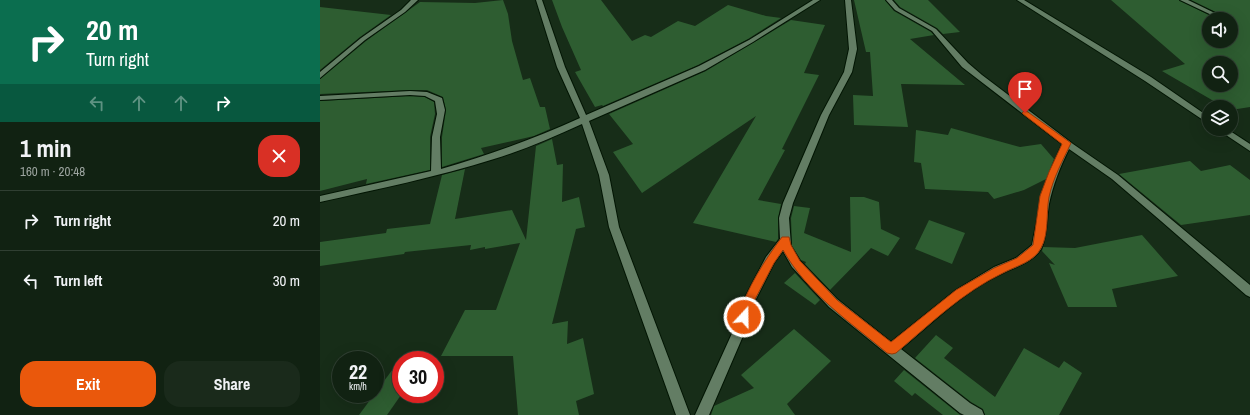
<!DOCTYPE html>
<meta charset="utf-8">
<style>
body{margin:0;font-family:"Archivo Narrow",sans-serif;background:#1a2a1b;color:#f1f3f6;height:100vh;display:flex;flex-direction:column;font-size:15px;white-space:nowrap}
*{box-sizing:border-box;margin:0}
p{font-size:13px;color:#9ca49f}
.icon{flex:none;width:22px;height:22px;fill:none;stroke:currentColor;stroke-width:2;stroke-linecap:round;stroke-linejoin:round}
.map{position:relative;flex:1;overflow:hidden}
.panel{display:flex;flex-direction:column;background:#112212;width:320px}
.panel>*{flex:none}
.banner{background:#0b6e4f;color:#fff;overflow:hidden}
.tools{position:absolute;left:882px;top:12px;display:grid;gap:8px}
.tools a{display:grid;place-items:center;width:36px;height:36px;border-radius:50%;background:#112212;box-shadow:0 4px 16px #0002,0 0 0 1px #303f32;font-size:20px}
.speed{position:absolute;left:12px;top:351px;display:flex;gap:8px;font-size:20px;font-weight:700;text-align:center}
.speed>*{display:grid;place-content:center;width:52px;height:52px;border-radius:50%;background:#112212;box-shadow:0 4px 16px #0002,0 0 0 1px #303f32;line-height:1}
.speed small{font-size:10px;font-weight:400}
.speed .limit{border:6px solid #d22;background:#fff;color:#111}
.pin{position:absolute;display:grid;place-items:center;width:34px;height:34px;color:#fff;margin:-41px -17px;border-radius:50% 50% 50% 0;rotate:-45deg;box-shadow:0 0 4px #0007}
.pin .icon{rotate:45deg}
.me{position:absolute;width:44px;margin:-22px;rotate:21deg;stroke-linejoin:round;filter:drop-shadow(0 0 3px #0008)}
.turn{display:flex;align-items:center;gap:14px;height:84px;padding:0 20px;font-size:18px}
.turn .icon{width:52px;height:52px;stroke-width:2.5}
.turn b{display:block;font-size:28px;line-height:34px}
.lanes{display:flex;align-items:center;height:38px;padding:0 20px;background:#0003;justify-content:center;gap:20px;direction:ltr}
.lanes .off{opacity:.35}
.round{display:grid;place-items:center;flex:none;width:42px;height:42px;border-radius:16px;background:#1a2a1b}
.head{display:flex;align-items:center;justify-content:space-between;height:68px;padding:0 20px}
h1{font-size:24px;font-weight:700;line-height:30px}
.cta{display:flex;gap:8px;margin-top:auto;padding:8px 20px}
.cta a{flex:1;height:46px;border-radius:16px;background:#ea580c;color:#fff;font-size:16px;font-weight:700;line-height:46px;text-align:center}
.cta a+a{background:#1a2a1b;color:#f1f3f6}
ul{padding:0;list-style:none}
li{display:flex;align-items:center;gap:12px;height:60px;padding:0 20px;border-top:1px solid #303f32}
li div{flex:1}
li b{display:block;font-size:15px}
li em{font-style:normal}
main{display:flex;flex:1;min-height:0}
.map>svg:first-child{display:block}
.building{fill:#2e5d31;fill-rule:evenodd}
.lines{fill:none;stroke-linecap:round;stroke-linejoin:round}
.street-casing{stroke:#021503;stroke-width:2}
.street{fill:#637d64;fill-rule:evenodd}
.route{fill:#ea580c;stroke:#983908}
</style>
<main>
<section class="panel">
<div class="banner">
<div class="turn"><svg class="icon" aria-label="right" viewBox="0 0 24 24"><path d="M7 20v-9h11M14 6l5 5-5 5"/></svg><div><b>20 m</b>Turn right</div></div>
<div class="lanes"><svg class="icon off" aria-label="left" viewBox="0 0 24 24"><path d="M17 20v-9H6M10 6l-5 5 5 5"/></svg><svg class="icon off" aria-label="ahead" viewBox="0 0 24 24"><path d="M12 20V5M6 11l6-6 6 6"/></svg><svg class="icon off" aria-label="ahead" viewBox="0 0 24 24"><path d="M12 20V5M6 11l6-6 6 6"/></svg><svg class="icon" aria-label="right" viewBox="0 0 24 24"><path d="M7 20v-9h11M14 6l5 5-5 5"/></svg></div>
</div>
<div class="head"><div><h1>1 min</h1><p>160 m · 20:48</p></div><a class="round" style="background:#d93025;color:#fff"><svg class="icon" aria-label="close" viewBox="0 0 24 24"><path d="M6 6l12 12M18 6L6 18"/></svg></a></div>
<ul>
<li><svg class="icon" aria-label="right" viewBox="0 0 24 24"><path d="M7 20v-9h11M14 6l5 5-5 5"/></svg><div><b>Turn right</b></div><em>20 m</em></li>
<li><svg class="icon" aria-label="left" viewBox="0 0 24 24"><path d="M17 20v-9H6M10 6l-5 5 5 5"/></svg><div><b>Turn left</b></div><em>30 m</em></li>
</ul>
<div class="cta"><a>Exit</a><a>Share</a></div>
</section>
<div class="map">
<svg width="930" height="415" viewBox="0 0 930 415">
<rect width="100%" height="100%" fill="#172d18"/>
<!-- building -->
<g class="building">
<polygon points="183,0 188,14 192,41 203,80 210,78 220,107 225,107 230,129 214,136 161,148 164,154 122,167 122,137 126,110 123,97 107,90 90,90 0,94 0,79 46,41 100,2 155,3"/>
<polygon points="232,0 281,0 312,41 325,35 331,37 358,21 375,26 408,5 446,16 461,18 428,39 378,65 283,106 282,105 275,107 255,72 261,70 242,27"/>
<polygon points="534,0 565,0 574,11 611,32 614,35 590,39 645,85 581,84 588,127 534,125 533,95 553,96 550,52 546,52"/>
<polygon points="574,0 608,0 640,32 623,34 617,28 580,7"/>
<path d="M 791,0 L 859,0 L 897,19 L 889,19 L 889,41 L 911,41 L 911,19 L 901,19 L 904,18 L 904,16 L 871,0 L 930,0 L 930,107 L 911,110 L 911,107 L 904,107 L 842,71 L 865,64 ZM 889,63 L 911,63 L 911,85 L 889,85 Z"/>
<polygon points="0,7 71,15 40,37 0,70"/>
<polygon points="471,20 505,25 484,73 499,75 462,149 465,150 438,200 461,204 458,218 458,239 456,242 373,223 436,116 322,193 293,152 313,144 289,114 386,71"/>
<polygon points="90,96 105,97 114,102 115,114 110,137 110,170 46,184 47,179 0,191 0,101"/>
<polygon points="631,128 700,147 721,144 734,159 726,179 704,190 674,199 668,192 605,189 601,163 594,162 596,130 628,135"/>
<polygon points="232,139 237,165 243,164 242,202 259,197 265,227 256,229 232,324 248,321 247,344 263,338 274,394 256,401 259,415 198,415 193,356 121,356 145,310 176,310 200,243 165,249 165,247 150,250 151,245 85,252 84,254 0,266 0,242 66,233 67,229 110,224 122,175 145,169 135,219 192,210 206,240 216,146"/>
<polygon points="870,161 881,171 910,165 930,180 930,215 861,225 799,174"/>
<polygon points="530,197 544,197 559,202 561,229 580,238 568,256 551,248 510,290 485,264 486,262 481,260 472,246 471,218 474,206 490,208 484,233 531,252"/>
<polygon points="609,220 645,233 632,264 595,249"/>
<polygon points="822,235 858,276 792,289 797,307 748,307 729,263 735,265 722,251 723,247 755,248"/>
<polygon points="475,273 500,300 495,305 464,283"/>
<polygon points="474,329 511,361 467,404 475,415 391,415 394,406 434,388 421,375"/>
<polygon points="616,335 633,348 624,358 675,397 704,348 739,368 744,361 762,373 739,415 665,415 663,409 651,402 595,358"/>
<polygon points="81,358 81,395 67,415 39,415"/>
<polygon points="584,370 639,414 640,415 623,415 595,393 592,396 574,381"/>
</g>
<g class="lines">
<defs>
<g id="street">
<polygon points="91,0 98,0 85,12 45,40 0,78 0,72 41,38 81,10"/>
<path d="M 216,0 L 222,0 L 245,67 L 266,115 L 379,66 L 429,40 L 493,0 L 500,0 L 433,42 L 385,70 L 269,121 L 289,175 L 299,227 L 370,415 L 356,415 L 289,227 L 279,175 L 262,124 C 233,137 204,150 174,159 C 117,177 58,189 0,202 L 0,196 L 111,171 L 112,137 L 117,114 L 115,101 L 105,96 L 90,95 L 0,100 L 0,96 L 90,91 L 107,92 L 122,98 L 125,110 L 120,137 L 121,169 C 169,155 214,139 260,118 L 237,67 Z"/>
<path d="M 525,0 L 531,0 L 537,49 L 532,72 L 509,115 L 473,203 L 469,218 L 471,246 L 480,261 L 517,299 L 571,342 L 636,290 L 674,267 L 696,258 L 712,245 L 723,190 L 742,144 L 642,67 L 612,31 L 575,10 L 566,0 L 572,0 L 579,8 L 616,29 L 648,63 L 662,75 L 753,144 L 798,175 L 930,285 L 930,297 L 926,295 L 841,221 L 792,179 L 749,149 C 740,167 733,185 729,204 C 727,216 727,239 721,249 C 713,262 696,267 683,273 C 645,290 613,322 581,349 L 650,403 L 662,410 L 664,415 L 644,415 L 640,413 L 509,307 L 472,267 L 463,251 L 454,263 L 433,305 L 426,329 L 389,415 L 375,415 L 414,329 L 421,305 L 446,257 L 460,239 L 459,218 L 463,203 L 501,115 L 524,72 L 529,49 Z"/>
<polygon points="697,0 704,0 831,77 889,117 889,124 825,81"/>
<polygon points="860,0 868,0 903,17 898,18"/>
<polygon points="897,129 907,129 930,144 930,151"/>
</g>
</defs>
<!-- street casing -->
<use href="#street" class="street-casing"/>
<!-- street -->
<use href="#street" class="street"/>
</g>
<!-- route -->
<path class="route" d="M 705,110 L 751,143 C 743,160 733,178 729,197 C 726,213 729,234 721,248 C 714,262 696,266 683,273 C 643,292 610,324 576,353 L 572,354 L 567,353 C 530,322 487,293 463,250 L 454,263 L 432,305 L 427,321 L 424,322 L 420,321 L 418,317 C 427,288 444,261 462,237 L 469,237 L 471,245 L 480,261 L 517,300 L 571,342 L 636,290 L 674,268 L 697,258 L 713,245 L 720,196 L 729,172 L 742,144 L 703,114 L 702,113 Z"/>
</svg>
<div class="tools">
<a><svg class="icon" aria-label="sound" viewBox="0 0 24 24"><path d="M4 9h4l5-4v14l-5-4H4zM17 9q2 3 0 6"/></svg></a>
<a><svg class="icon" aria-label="search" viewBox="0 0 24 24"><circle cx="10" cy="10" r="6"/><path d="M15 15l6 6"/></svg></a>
<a><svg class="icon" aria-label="layers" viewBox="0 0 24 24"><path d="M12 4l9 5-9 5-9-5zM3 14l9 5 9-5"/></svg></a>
</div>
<div class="speed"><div>22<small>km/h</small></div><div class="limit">30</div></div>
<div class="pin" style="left:705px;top:113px;background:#d93025"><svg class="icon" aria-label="arrive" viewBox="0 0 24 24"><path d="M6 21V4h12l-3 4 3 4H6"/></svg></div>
<svg class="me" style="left:424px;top:317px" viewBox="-20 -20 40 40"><circle r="17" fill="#ea580c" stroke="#fff" stroke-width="3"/><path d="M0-11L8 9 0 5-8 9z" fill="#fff"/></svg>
</div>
</main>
